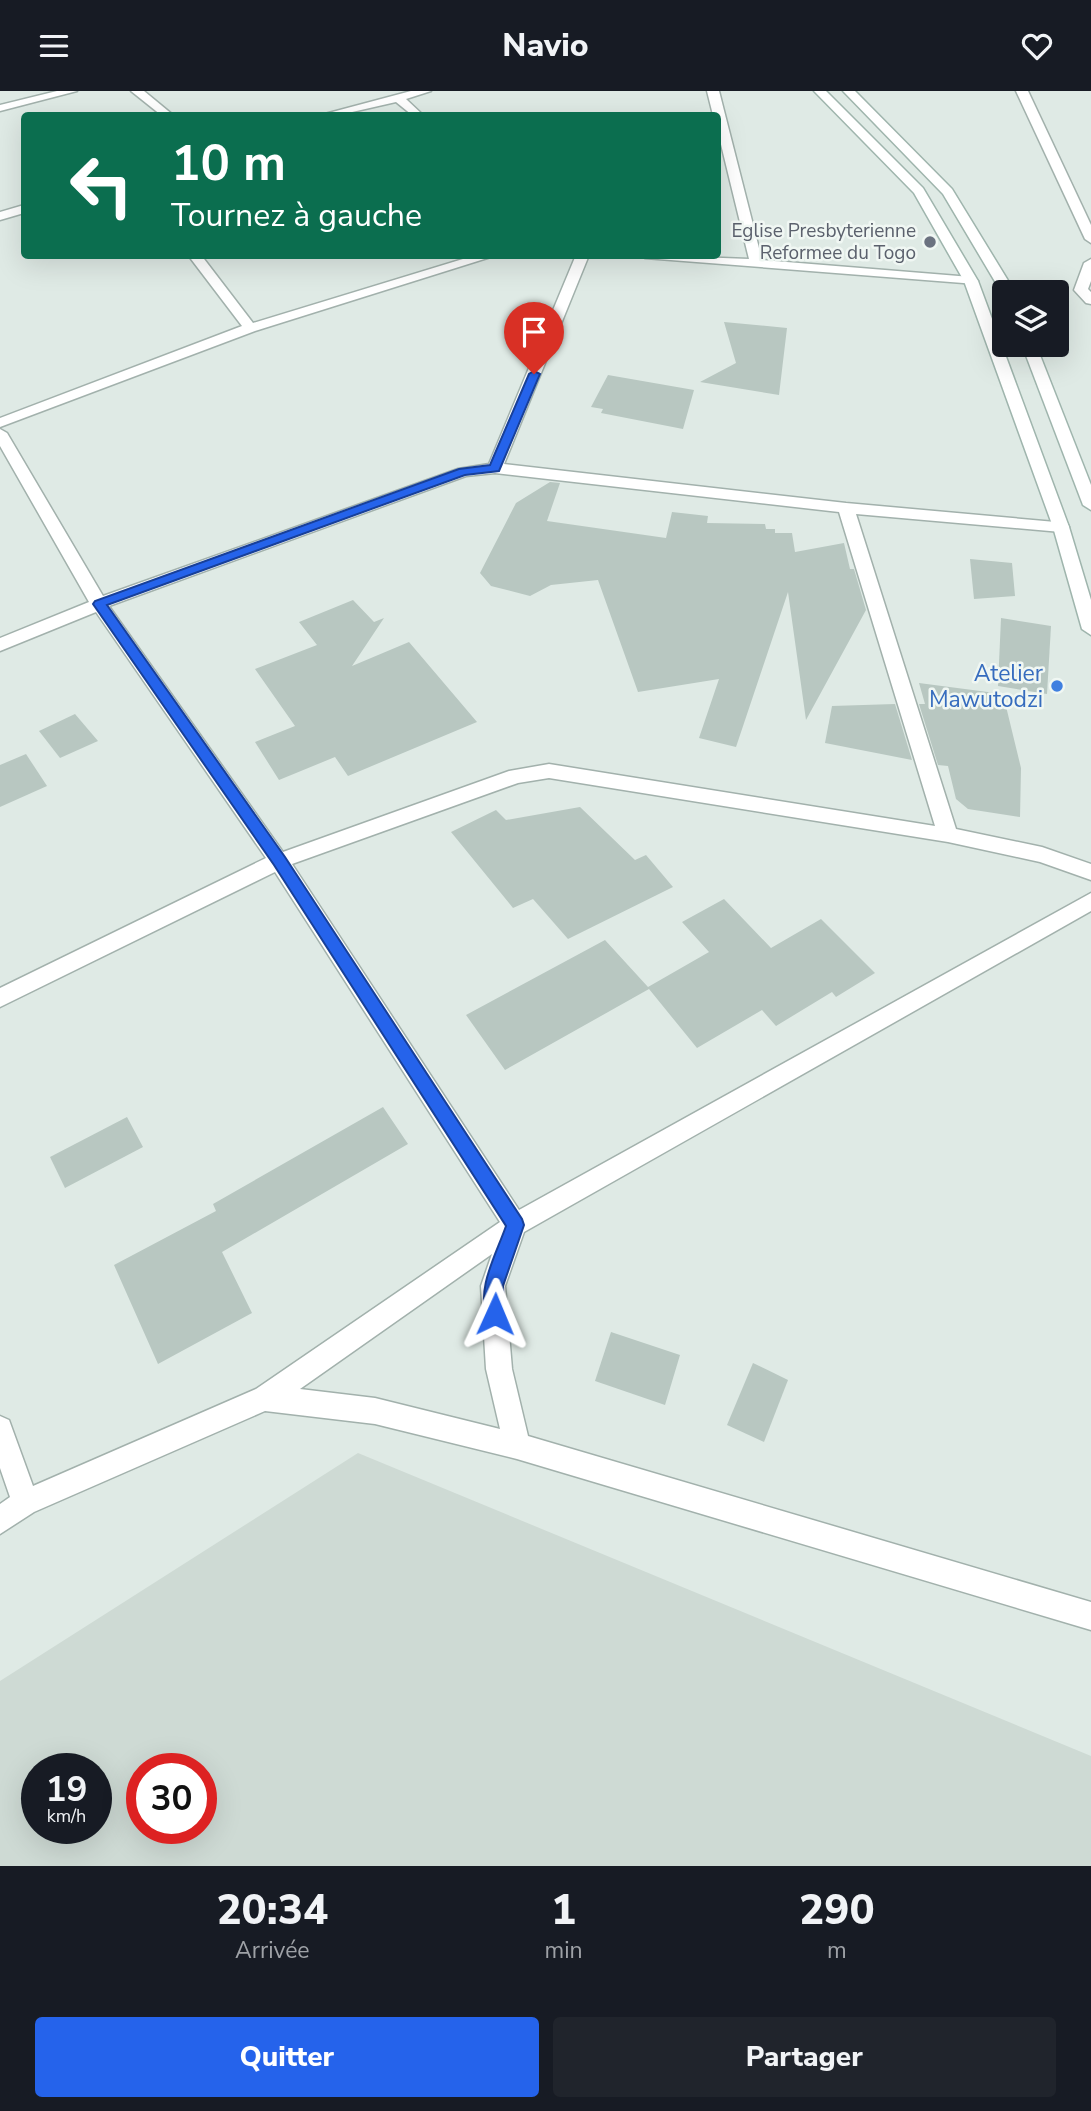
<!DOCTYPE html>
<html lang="fr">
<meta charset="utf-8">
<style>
body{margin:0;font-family:"Nunito Sans",sans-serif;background:#20242c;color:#f1f3f6;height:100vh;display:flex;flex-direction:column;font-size:26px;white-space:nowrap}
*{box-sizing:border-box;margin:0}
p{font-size:23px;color:#9ea1a6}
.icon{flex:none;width:38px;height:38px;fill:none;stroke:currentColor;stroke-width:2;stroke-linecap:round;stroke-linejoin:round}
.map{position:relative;height:1775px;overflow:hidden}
.sheet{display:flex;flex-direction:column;background:#171b24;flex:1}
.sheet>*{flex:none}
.banner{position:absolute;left:21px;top:21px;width:700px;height:147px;border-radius:7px;box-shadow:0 7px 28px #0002;background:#0b6e4f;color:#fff;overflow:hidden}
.fabs{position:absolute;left:992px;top:189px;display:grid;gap:14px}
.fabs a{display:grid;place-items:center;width:77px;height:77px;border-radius:7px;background:#171b24;box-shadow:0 7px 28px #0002;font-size:35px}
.speed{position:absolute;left:21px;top:1662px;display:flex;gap:14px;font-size:35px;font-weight:700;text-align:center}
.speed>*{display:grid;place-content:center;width:91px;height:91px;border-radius:50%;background:#171b24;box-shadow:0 7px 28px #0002;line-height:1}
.speed small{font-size:18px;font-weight:400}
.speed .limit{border:10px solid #d22;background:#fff;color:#111}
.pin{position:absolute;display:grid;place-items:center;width:60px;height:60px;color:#fff;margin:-72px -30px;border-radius:50% 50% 50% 0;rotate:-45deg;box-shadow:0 0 7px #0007}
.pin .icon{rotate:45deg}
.me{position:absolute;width:77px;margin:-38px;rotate:1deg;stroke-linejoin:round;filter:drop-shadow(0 0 5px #0008)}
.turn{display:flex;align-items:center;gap:24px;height:147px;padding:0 35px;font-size:32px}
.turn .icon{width:91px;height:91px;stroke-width:2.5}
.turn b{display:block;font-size:49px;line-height:60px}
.eta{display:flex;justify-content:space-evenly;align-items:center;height:119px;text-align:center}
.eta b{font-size:42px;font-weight:800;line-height:49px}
.primary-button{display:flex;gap:14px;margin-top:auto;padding:14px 35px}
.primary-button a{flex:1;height:80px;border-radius:7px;background:#2563eb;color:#fff;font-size:28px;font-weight:800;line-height:80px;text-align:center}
.primary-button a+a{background:#20242c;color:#f1f3f6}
header{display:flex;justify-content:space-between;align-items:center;height:91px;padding:0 35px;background:#171b24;font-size:32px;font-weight:800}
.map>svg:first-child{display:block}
.built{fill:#cedad4;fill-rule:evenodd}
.building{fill:#b8c7c1}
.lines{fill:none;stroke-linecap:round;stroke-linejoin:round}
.service-casing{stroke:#a2b1ac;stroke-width:3}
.minor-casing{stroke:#a2b1ac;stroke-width:3}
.secondary-casing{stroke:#9fb5ad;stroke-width:3}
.service{fill:#fff;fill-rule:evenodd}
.minor{fill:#fff;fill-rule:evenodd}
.secondary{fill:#fff;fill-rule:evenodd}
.route{fill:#2563eb;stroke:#184099;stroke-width:2}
.worship-dot{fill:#6b7280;stroke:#f0f7f3;stroke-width:2.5}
.shop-dot{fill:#3f7fe0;stroke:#f0f7f3;stroke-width:2.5}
.labels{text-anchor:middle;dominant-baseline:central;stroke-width:5;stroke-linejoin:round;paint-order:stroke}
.far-worship-label{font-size:19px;fill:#5b616d;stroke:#f0f7f3;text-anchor:end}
.shop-label{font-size:23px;fill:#366cbe;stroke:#f0f7f3;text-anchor:end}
</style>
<header><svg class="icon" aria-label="menu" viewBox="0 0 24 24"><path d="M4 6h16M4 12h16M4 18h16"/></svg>Navio<svg class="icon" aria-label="heart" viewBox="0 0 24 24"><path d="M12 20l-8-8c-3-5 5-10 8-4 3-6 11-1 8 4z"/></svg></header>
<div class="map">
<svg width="1091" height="1775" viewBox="0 0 1091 1775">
<rect width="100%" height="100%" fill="#dfeae5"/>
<!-- built -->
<path class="built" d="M 358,1362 L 1091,1665 L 1091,1775 L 0,1775 L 0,1590 ZM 37,1678 L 96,1678 L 96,1738 L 37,1738 ZM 142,1678 L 201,1678 L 201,1738 L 142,1738 Z"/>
<!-- building -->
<g class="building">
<polygon points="724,231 787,237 779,304 700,291 736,272"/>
<polygon points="608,284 694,299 683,338 601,322 603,318 591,316"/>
<polygon points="550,391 560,392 547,430 666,447 672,421 708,425 707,432 765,433 766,438 775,438 775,442 792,442 795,461 844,452 850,478 854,478 866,519 806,629 788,501 736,656 699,647 719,588 638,601 598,489 551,494 530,505 491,495 480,482 516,412"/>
<polygon points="970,468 1012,472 1015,505 974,508"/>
<polygon points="353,509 374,531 384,527 352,575 409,551 477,631 348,685 335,666 279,689 255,651 295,635 255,578 317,554 299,531"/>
<polygon points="1001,527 1051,535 1047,603 998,595"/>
<polygon points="919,592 1003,603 1021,677 1020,726 968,718 956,708 948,675 938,674 919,613 925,613"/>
<polygon points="895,613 912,669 825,652 832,615"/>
<polygon points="75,623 98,650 60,667 39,640"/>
<polygon points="26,663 47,695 0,716 0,674"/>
<polygon points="580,716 635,769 646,764 673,796 568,848 533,808 513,817 451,741 496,719 506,729"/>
<polygon points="724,808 771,857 821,828 875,882 836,906 832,901 776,935 762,919 697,957 649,898 505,979 466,924 605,849 648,896 709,861 682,831"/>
<polygon points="383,1016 408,1053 222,1161 252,1222 158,1273 114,1174 216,1120 213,1113"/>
<polygon points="127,1026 143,1056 65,1097 50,1066"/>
<polygon points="611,1241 680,1264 665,1314 595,1290"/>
<polygon points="753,1272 788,1289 764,1351 727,1334"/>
</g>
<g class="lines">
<defs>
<g id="service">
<polygon points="1016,0 1028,0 1091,134 1091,152 1085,148"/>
<polygon points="1091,168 1091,190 1088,198 1091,201 1091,213 1086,212 1074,199 1084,172"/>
</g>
<g id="minor">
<polygon points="57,0 77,0 0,20 0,14"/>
<polygon points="131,0 144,0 173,24 161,24"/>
<polygon points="411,0 431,0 406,8 423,24 412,24 396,11 339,24 321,24"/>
<polygon points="707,0 719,0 762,169 971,186 978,190 976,193 645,167 644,164 749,168 718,41 718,24 713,24"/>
<polygon points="24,114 24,122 0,129 0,121"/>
<polygon points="188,164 201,164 253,232 476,164 497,164 255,240 0,336 0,327 242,235"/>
<path d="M 576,164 L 589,164 L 504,373 L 846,412 L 1067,432 L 1069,436 L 1061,441 L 856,423 L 956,738 L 1042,756 L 1091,773 L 1091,789 L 1040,771 L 948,751 L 549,687 L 518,692 L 292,773 L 519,1119 L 1091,802 L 1091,820 L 524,1141 L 505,1195 L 512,1278 L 528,1345 L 1091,1511 L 1091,1539 L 517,1368 L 375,1333 L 265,1320 L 34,1421 L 0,1443 L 0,1413 L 10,1406 L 0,1377 L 0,1325 L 9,1329 L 33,1395 L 256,1298 L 500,1131 L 275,781 L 0,916 L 0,897 L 266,767 L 96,521 L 0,560 L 0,547 L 89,511 L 0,355 L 0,338 L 7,342 L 103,505 L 458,378 L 489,373 ZM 495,382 L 839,421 L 935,735 L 549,673 L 509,680 L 283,761 L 109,515 L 466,385 ZM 492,1163 L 481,1195 L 486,1278 L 500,1338 L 375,1307 L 300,1298 Z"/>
</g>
<g id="secondary">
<polygon points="814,0 826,0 923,97 978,190 1069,436 1091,509 1091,544 1082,538 1053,436 964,190 914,102"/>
<polygon points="843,0 855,0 952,98 1015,201 1004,201 1003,204 943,103"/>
<polygon points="1022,254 1036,254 1091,394 1091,419 1083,414"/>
</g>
</defs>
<!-- service casing -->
<use href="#service" class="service-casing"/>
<!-- minor casing -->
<use href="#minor" class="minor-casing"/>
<!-- secondary casing -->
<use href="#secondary" class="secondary-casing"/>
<!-- service -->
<use href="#service" class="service"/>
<!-- minor -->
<use href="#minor" class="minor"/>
<!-- secondary -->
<use href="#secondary" class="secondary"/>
</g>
<!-- route -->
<path class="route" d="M 534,280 L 540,283 L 499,380 L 465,384 L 107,514 L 285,766 L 522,1128 L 524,1134 L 503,1195 L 504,1223 L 502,1229 L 495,1232 L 488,1229 C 475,1199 496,1164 506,1135 L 274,774 L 93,513 L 95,510 L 459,378 L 490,374 L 529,283 Z"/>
<!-- markers -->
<circle class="worship-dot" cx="930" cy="151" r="7"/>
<circle class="shop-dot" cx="1057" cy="595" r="7"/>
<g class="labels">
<!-- far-worship labels -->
<g class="far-worship-label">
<text x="916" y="140">Eglise Presbyterienne<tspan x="916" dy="22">Reformee du Togo</tspan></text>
</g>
<!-- shop labels -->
<g class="shop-label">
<text x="1043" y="582">Atelier<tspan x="1043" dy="26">Mawutodzi</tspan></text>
</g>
</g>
</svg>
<div class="fabs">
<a><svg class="icon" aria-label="layers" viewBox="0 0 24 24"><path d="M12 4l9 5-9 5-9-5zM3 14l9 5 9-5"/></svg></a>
</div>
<div class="speed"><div>19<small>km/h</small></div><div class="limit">30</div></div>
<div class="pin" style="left:534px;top:283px;background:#d93025"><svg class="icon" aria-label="arrive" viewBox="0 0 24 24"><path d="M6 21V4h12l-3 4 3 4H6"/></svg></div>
<svg class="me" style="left:495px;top:1223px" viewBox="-20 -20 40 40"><path d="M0-17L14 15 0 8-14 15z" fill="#2563eb" stroke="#fff" stroke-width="4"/></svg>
<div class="banner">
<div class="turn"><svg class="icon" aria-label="left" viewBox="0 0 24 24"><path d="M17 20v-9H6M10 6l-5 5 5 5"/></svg><div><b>10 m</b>Tournez à gauche</div></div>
</div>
</div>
<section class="sheet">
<div class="eta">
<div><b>20:34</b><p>Arrivée</p></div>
<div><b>1</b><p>min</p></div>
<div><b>290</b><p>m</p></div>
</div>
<div class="primary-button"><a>Quitter</a><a>Partager</a></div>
</section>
